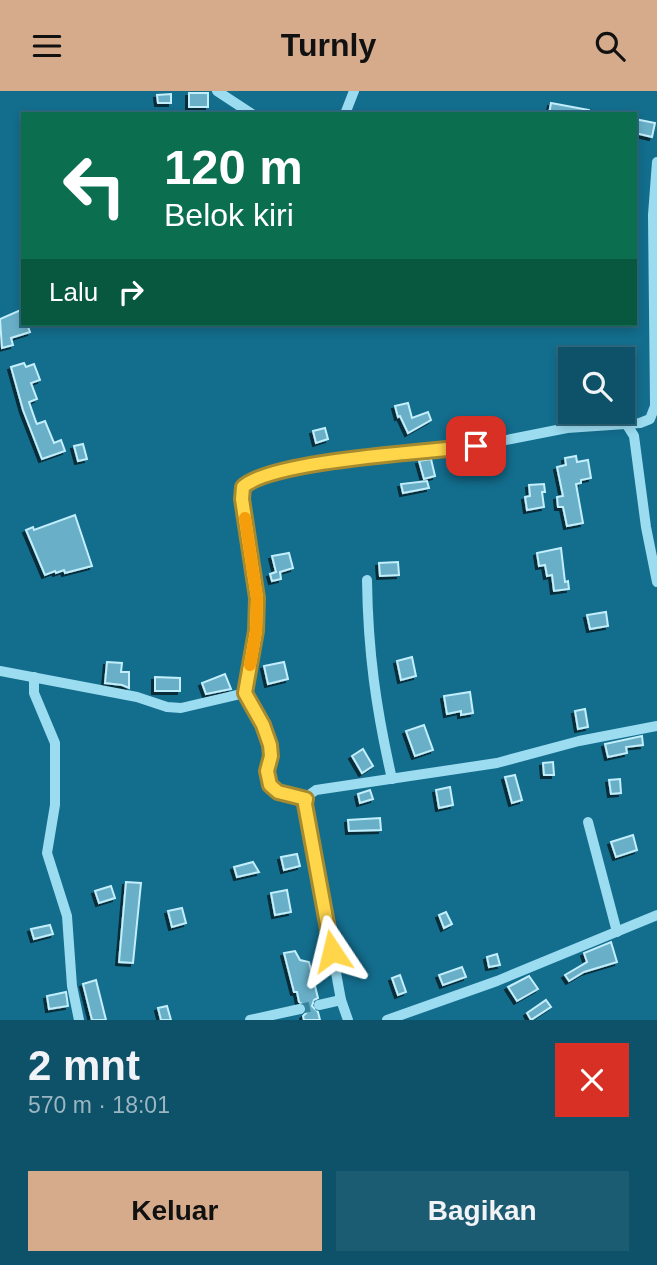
<!DOCTYPE html>
<html lang="id">
<meta charset="utf-8">
<style>
body{margin:0;font-family:Arial,sans-serif;background:#1c5c72;color:#f1f3f6;height:100vh;display:flex;flex-direction:column;font-size:26px;white-space:nowrap}
*{box-sizing:border-box;margin:0}
p{font-size:23px;color:#9bb6c1}
.icon{flex:none;width:38px;height:38px;fill:none;stroke:currentColor;stroke-width:2;stroke-linecap:round;stroke-linejoin:round}
.map{position:relative;height:929px;overflow:hidden}
.side{display:flex;flex-direction:column;background:#0e526a;flex:1}
.side>*{flex:none}
.hud{position:absolute;left:21px;top:21px;width:616px;height:214px;border-radius:0px;box-shadow:0 4px 10px #0003,0 0 0 2px #2e697e;background:#0b6e4f;color:#fff;overflow:hidden}
.fabs{position:absolute;left:558px;top:256px;display:grid;gap:14px}
.fabs a{display:grid;place-items:center;width:77px;height:77px;border-radius:0px;background:#0e526a;box-shadow:0 4px 10px #0003,0 0 0 2px #2e697e;font-size:35px}
.pin{position:absolute;display:grid;place-items:center;width:60px;height:60px;color:#fff;margin:-30px;border-radius:14px;box-shadow:0 4px 10px #0006}
.me{position:absolute;width:77px;margin:-38px;rotate:350deg;stroke-linejoin:round;filter:drop-shadow(0 0 5px #0008)}
.turn{display:flex;align-items:center;gap:24px;height:147px;padding:0 28px;font-size:32px}
.turn .icon{width:91px;height:91px;stroke-width:2.5}
.turn b{display:block;font-size:49px;line-height:60px}
.then{display:flex;align-items:center;height:66px;padding:0 28px;background:#0003;gap:14px;font-size:26px}
.round{display:grid;place-items:center;flex:none;width:74px;height:74px;border-radius:0px;background:#1c5c72}
.headline{display:flex;align-items:center;justify-content:space-between;height:119px;padding:0 28px}
h1{font-size:42px;font-weight:700;line-height:52px}
.button{display:flex;gap:14px;margin-top:auto;padding:14px 28px}
.button a{flex:1;height:80px;border-radius:0px;background:#d6ab8b;color:#111;font-size:28px;font-weight:700;line-height:80px;text-align:center}
.button a+a{background:#1c5c72;color:#f1f3f6}
header{display:flex;justify-content:space-between;align-items:center;height:91px;padding:0 28px;background:#d6ab8b;color:#111;font-size:32px;font-weight:700}
.map>svg:first-child{display:block}
.building{fill:#68afc7;stroke:#c3eefc;stroke-width:2;filter:url(#shadow)}
.lines{fill:none;stroke-linecap:round;stroke-linejoin:round}
.minor-tunnel{stroke:#36839e;stroke-width:10;stroke-dasharray:10 5;stroke-linecap:butt}
.minor{stroke:#9cdcf1;stroke-width:10}
.route-casing{stroke:#a68a30;stroke-width:18}
.route{stroke:#ffd54a;stroke-width:12}
.slow{stroke:#f59e0b;stroke-width:12}
</style>
<header><svg class="icon" aria-label="menu" viewBox="0 0 24 24"><path d="M4 6h16M4 12h16M4 18h16"/></svg>Turnly<svg class="icon" aria-label="search" viewBox="0 0 24 24"><circle cx="10" cy="10" r="6"/><path d="M15 15l6 6"/></svg></header>
<div class="map">
<svg width="657" height="929" viewBox="0 0 657 929">
<defs>
<filter id="shadow"><feDropShadow dx="-3" dy="3" stdDeviation="0" flood-color="#0009"/></filter>
</defs>
<rect width="100%" height="100%" fill="#136d8d"/>
<!-- building -->
<g class="building">
<rect x="189" y="2" width="19" height="14"/>
<polygon points="171,3 171,12 158,12 157,4"/>
<polygon points="551,12 589,19 589,23 549,23"/>
<polygon points="635,28 655,32 652,46 635,42"/>
<polygon points="23,218 23,233 27,233 30,241 11,247 13,254 2,257 0,228"/>
<polygon points="24,272 26,276 34,273 40,289 31,292 37,308 29,311 36,331 37,333 45,330 54,352 61,349 65,360 42,368 23,319 11,276"/>
<polygon points="408,312 412,327 428,321 431,329 408,342 400,325 398,326 395,315"/>
<polygon points="325,337 328,348 316,352 313,340"/>
<polygon points="83,353 87,368 78,370 74,355"/>
<polygon points="576,365 577,371 588,369 591,387 581,389 581,392 576,393 583,432 567,435 563,416 558,416 557,406 563,405 557,376 566,374 565,367"/>
<polygon points="431,368 435,385 424,388 419,370"/>
<polygon points="427,390 429,397 403,402 401,393"/>
<polygon points="544,393 545,401 542,401 544,416 527,419 525,406 530,405 529,394"/>
<polygon points="75,424 92,475 65,482 64,479 56,482 55,480 45,484 26,439 33,436 34,439"/>
<polygon points="561,457 565,491 568,490 569,498 554,500 552,484 547,485 545,474 539,475 537,462"/>
<polygon points="289,462 293,477 280,481 281,488 272,490 270,483 276,481 272,465"/>
<polygon points="398,471 399,484 380,485 379,472"/>
<polygon points="606,521 608,535 590,538 587,524"/>
<polygon points="412,566 416,585 401,589 397,570"/>
<polygon points="107,571 122,572 121,581 129,581 129,597 122,594 105,592"/>
<polygon points="284,571 288,588 268,593 264,575"/>
<polygon points="225,583 231,598 206,603 202,592"/>
<polygon points="155,586 180,587 180,600 155,600"/>
<polygon points="470,601 473,622 461,624 461,620 447,623 444,605"/>
<polygon points="585,618 588,636 578,638 575,620"/>
<polygon points="424,634 433,659 415,665 406,640"/>
<polygon points="642,645 643,654 626,656 627,662 608,666 605,653"/>
<polygon points="363,658 373,675 362,682 352,665"/>
<polygon points="553,671 554,684 544,684 543,672"/>
<polygon points="515,684 522,709 512,712 505,686"/>
<polygon points="620,688 621,702 611,703 609,689"/>
<polygon points="450,696 453,714 439,717 436,699"/>
<polygon points="370,699 373,708 360,712 358,703"/>
<polygon points="380,727 381,739 349,740 348,729"/>
<polygon points="633,744 637,759 616,766 611,751"/>
<polygon points="297,763 300,775 284,779 281,766"/>
<polygon points="253,771 259,781 237,786 234,776"/>
<polygon points="126,791 141,792 133,872 119,871"/>
<polygon points="111,795 115,807 99,812 95,800"/>
<polygon points="287,799 291,821 275,824 271,802"/>
<polygon points="182,817 186,832 172,836 168,820"/>
<polygon points="446,821 452,833 444,837 439,824"/>
<polygon points="50,834 53,843 34,848 31,838"/>
<polygon points="611,851 617,871 584,881 569,890 565,884 587,871 584,862"/>
<polygon points="295,860 300,869 309,871 318,907 314,909 312,915 318,921 320,929 304,929 303,925 307,921 307,916 299,911 297,901 294,901 284,862"/>
<polygon points="497,863 500,874 489,876 487,866"/>
<polygon points="462,876 466,886 443,894 439,884"/>
<polygon points="400,884 406,901 398,904 392,887"/>
<polygon points="529,885 538,898 517,910 508,896"/>
<polygon points="96,889 106,929 92,929 83,893"/>
<polygon points="66,901 68,915 49,918 47,905"/>
<polygon points="546,909 551,916 531,929 527,922"/>
<polygon points="167,915 171,929 161,929 158,917"/>
</g>
<g class="lines">
<!-- minor-tunnel -->
<polyline class="minor-tunnel" points="300,918 319,914"/>
<!-- minor -->
<g class="minor">
<polyline points="217,0 252,23"/>
<polyline points="345,23 354,0"/>
<polyline points="627,334 634,345 646,436 657,491"/>
<path d="M 367,489 C 368,561 376,618 392,688"/>
<polyline points="0,580 137,606 167,616 181,617 245,602"/>
<polyline points="34,586 34,602 55,652 55,714 47,762 67,825 72,895 79,929"/>
<polyline points="306,708 279,701 270,694 267,680 271,665 270,654 263,634 245,602 256,540 257,507 242,408 243,396 254,389 305,376 476,355 567,337 640,332 650,328 655,315 653,124 657,71"/>
<polyline points="588,731 617,841"/>
<polyline points="319,914 341,909"/>
<polyline points="250,929 300,918"/>
<polyline points="348,929 341,909 305,713 309,704 316,699 497,672 579,650 657,635"/>
<polyline points="387,929 497,890 657,824"/>
</g>
</g>
<g class="lines">
<defs>
<path id="route" d="M 332,860 L 305,713 L 306,708 L 278,701 L 270,694 L 267,680 L 271,665 L 270,654 L 263,634 L 245,602 L 256,540 L 257,507 L 242,408 L 243,396 C 272,369 430,361 476,355"/>
</defs>
<!-- route casing -->
<use href="#route" class="route-casing"/>
<!-- route -->
<use href="#route" class="route"/>
<!-- slow -->
<polyline class="slow" points="245,427 257,507 256,540 250,574"/>
</g>
</svg>
<div class="fabs">
<a><svg class="icon" aria-label="search" viewBox="0 0 24 24"><circle cx="10" cy="10" r="6"/><path d="M15 15l6 6"/></svg></a>
</div>
<div class="pin" style="left:476px;top:355px;background:#d93025"><svg class="icon" aria-label="arrive" viewBox="0 0 24 24"><path d="M6 21V4h12l-3 4 3 4H6"/></svg></div>
<svg class="me" style="left:332px;top:860px" viewBox="-20 -20 40 40"><path d="M0-17L14 15 0 8-14 15z" fill="#ffd54a" stroke="#fff" stroke-width="4"/></svg>
<div class="hud">
<div class="turn"><svg class="icon" aria-label="left" viewBox="0 0 24 24"><path d="M17 20v-9H6M10 6l-5 5 5 5"/></svg><div><b>120 m</b>Belok kiri</div></div>
<div class="then">Lalu<svg class="icon" aria-label="right" viewBox="0 0 24 24"><path d="M7 20v-9h11M14 6l5 5-5 5"/></svg></div>
</div>
</div>
<section class="side">
<div class="headline"><div><h1>2 mnt</h1><p>570 m · 18:01</p></div><a class="round" style="background:#d93025;color:#fff"><svg class="icon" aria-label="close" viewBox="0 0 24 24"><path d="M6 6l12 12M18 6L6 18"/></svg></a></div>
<div class="button"><a>Keluar</a><a>Bagikan</a></div>
</section>
